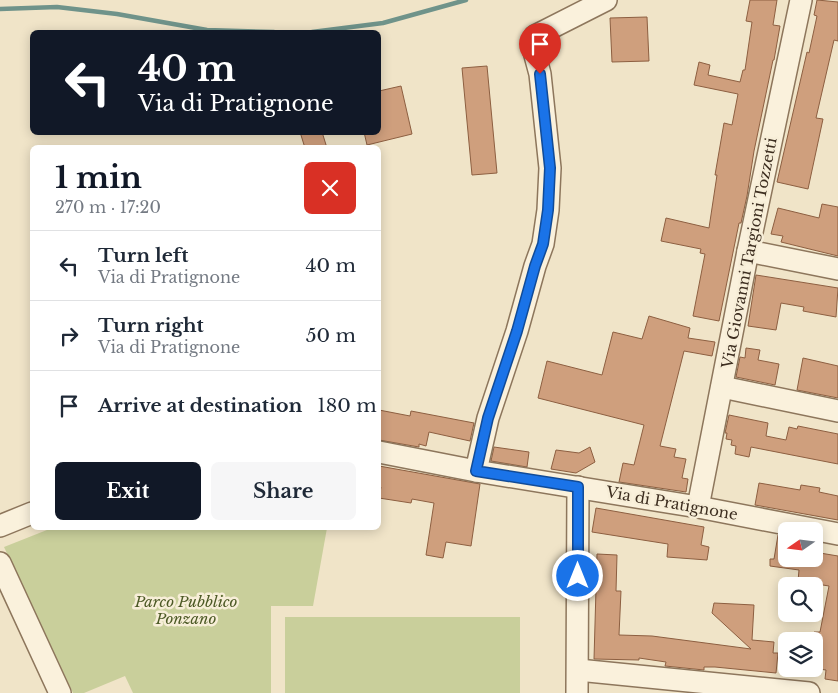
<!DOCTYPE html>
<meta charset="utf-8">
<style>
body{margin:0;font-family:"Libre Baskerville",serif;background:#f6f6f7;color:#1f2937;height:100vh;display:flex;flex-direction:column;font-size:19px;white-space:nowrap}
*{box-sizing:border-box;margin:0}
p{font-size:16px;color:#747a83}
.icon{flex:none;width:28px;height:28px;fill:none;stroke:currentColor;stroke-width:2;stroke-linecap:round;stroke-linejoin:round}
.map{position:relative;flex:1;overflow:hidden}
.side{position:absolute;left:30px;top:145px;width:351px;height:385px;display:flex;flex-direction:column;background:#fff;border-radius:8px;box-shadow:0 2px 12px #0003}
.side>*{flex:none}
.banner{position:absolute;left:30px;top:30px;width:351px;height:105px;border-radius:8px;box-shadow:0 2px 12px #0003;background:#111827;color:#fff;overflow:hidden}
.needle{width:32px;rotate:256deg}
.controls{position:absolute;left:778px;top:522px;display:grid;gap:10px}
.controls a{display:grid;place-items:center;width:45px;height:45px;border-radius:8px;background:#fff;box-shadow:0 2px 12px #0003;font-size:25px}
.pin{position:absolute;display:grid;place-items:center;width:42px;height:42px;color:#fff;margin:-51px -21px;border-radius:50% 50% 50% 0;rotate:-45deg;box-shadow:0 0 5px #0007}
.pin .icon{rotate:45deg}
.me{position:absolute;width:55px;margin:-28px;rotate:0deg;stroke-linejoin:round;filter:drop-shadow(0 0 4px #0008)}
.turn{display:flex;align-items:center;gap:18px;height:105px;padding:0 25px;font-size:22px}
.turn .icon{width:65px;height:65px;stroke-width:2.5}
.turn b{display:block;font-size:35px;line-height:42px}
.round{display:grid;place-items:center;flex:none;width:52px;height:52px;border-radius:8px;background:#f6f6f7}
.head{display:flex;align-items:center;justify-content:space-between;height:85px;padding:0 25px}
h1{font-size:30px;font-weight:800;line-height:38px;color:#111827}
.button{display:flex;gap:10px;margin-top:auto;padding:10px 25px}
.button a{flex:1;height:58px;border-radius:8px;background:#111827;color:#fff;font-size:20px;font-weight:800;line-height:58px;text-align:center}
.button a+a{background:#f6f6f7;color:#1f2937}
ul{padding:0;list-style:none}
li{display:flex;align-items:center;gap:15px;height:70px;padding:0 25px;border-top:1px solid #e0e1e3}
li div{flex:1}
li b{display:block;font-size:19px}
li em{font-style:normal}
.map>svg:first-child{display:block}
.green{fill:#c9cf9b}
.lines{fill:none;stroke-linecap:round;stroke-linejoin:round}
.stream{stroke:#6f938a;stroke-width:4.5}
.building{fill:#cf9f7d;stroke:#8d5f41}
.minor-casing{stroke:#8d765c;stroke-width:24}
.minor{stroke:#faf1dc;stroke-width:21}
.route-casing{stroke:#114b97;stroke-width:12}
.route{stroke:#1a73e8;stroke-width:9}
.labels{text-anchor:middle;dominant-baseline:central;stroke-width:5;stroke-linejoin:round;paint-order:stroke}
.street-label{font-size:15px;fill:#3d2e20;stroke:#f7eed8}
.park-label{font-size:15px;font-style:italic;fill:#4d5a26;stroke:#f7eed8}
</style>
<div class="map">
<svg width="838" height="693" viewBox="0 0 838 693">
<rect width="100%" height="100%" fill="#f0e4c8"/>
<!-- green -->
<g class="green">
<polygon points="52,528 141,528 142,530 148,528 327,528 313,606 271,606 271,693 133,693 125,676 84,693 73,693 4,547"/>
<rect x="285" y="617" width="235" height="76"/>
</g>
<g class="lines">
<!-- stream -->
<g class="stream">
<polyline points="0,9 57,7 117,14 207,30 274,32"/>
<polyline points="312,32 383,23 466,0"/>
</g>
</g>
<!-- building -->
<g class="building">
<polygon points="750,0 777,0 773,25 780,26 774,60 773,60 754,151 747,196 741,223 739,223 719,321 693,316 705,254 700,253 701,249 661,241 666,218 709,228 717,175 715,175 724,123 732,125 738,94 694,85 699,62 710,65 708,75 740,82 743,70 745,70 752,22 746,21"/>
<polygon points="817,0 838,2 838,41 834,40 816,118 823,119 808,189 777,182 807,52 809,53 817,16 814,15"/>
<polygon points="647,17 649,61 612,62 610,18"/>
<polygon points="487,66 497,173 472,175 462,68"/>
<polygon points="401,86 412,134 367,145 364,132 379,132 379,91"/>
<polygon points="300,132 322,132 327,148 305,148"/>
<polygon points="822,204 838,207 838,256 781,242 783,236 771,234 778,208 819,218"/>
<polygon points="756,275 838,288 836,317 803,311 804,307 781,303 776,330 748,326"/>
<polygon points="649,316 690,328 688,338 715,342 712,356 684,351 660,446 676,449 674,457 686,459 682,478 688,479 686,492 619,482 623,463 634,465 644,425 538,398 547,361 602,375 613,332 642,339"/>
<polygon points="746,348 760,350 758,360 779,364 775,385 736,377 740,357 745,358"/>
<polygon points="803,358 838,366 838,398 797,390"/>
<polygon points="379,410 410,416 411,411 474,423 470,441 429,432 426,446 419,444 419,447 379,440"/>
<polygon points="729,415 768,423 766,436 786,440 789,427 797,429 798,426 838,434 838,464 751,447 749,457 735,454 736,446 731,445 732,440 726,439 727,433 725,433"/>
<polygon points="494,447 529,452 527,467 491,461"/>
<polygon points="590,447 595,462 576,473 551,469 556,450 579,453"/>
<polygon points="379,466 480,484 471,546 446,542 443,558 426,555 434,503 412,499 411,503 379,498 381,487 379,487"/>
<polygon points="759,483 800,490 801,485 820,488 819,492 838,496 838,520 755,505"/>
<polygon points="596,508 704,527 701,545 709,547 707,560 667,557 668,544 592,532"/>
<polygon points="778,535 786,537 786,559 814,559 814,552 838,556 838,681 825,679 826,670 819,669 821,657 814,657 814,632 820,632 829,586 798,581 799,570 770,566 770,559 774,559"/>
<polygon points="597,554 617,555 616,591 621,591 619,635 652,636 751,649 712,613 714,603 754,605 752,640 774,642 773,653 778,653 776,673 715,667 704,667 704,670 665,666 666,662 639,658 639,660 594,659"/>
</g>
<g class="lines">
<defs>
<g id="minor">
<polyline points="748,251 838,269"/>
<polyline points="722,387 838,411"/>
<polyline points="379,452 476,471 698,507 838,534"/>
<polyline points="476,471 488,418 517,331 535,266 543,244 548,210 550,168 540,74 532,44 535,36 606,0"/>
<polyline points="698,507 748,251 801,0"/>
<polyline points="0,526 32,513"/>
<polyline points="0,563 60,693"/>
<polyline points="578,670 809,693"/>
<polyline points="577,693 578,487"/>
</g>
</defs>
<!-- minor casing -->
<use href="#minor" class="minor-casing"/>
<!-- minor -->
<use href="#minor" class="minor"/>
</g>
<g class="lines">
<defs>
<polyline id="route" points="540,74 550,168 548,210 543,244 535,266 517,331 488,418 476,471 578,487 578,576"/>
</defs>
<!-- route casing -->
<use href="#route" class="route-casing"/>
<!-- route -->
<use href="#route" class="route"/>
</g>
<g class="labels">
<!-- street labels -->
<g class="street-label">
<text transform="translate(749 253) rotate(-79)">Via Giovanni Targioni Tozzetti</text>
<text transform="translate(672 503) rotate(10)">Via di Pratignone</text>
</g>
<!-- park labels -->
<g class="park-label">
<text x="186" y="601">Parco Pubblico<tspan x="186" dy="17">Ponzano</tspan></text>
</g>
</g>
</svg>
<div class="controls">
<a><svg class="needle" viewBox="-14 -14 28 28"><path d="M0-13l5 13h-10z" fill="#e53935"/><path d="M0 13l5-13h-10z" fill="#747a83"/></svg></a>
<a><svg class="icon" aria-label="search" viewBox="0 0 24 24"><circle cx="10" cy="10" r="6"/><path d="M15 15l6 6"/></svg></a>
<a><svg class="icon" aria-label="layers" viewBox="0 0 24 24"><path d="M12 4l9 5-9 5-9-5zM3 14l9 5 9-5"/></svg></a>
</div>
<div class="pin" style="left:540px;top:74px;background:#d93025"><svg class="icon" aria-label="arrive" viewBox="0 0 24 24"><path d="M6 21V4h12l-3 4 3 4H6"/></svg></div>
<svg class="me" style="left:578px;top:576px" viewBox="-20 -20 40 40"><circle r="17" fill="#1a73e8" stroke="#fff" stroke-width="3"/><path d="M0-11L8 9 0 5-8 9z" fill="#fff"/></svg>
<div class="banner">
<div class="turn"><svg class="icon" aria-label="left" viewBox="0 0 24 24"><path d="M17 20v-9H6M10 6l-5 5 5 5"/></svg><div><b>40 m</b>Via di Pratignone</div></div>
</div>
<section class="side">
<div class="head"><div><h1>1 min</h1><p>270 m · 17:20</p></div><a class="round" style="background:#d93025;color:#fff"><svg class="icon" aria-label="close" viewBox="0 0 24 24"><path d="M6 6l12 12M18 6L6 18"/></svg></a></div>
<ul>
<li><svg class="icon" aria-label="left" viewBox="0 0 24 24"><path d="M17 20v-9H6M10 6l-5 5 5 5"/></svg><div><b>Turn left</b><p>Via di Pratignone</p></div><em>40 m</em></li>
<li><svg class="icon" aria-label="right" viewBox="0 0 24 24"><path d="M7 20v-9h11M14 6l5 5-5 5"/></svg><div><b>Turn right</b><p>Via di Pratignone</p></div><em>50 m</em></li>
<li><svg class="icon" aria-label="arrive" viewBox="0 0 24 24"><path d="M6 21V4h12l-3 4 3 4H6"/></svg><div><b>Arrive at destination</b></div><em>180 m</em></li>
</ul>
<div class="button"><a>Exit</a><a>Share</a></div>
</section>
</div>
